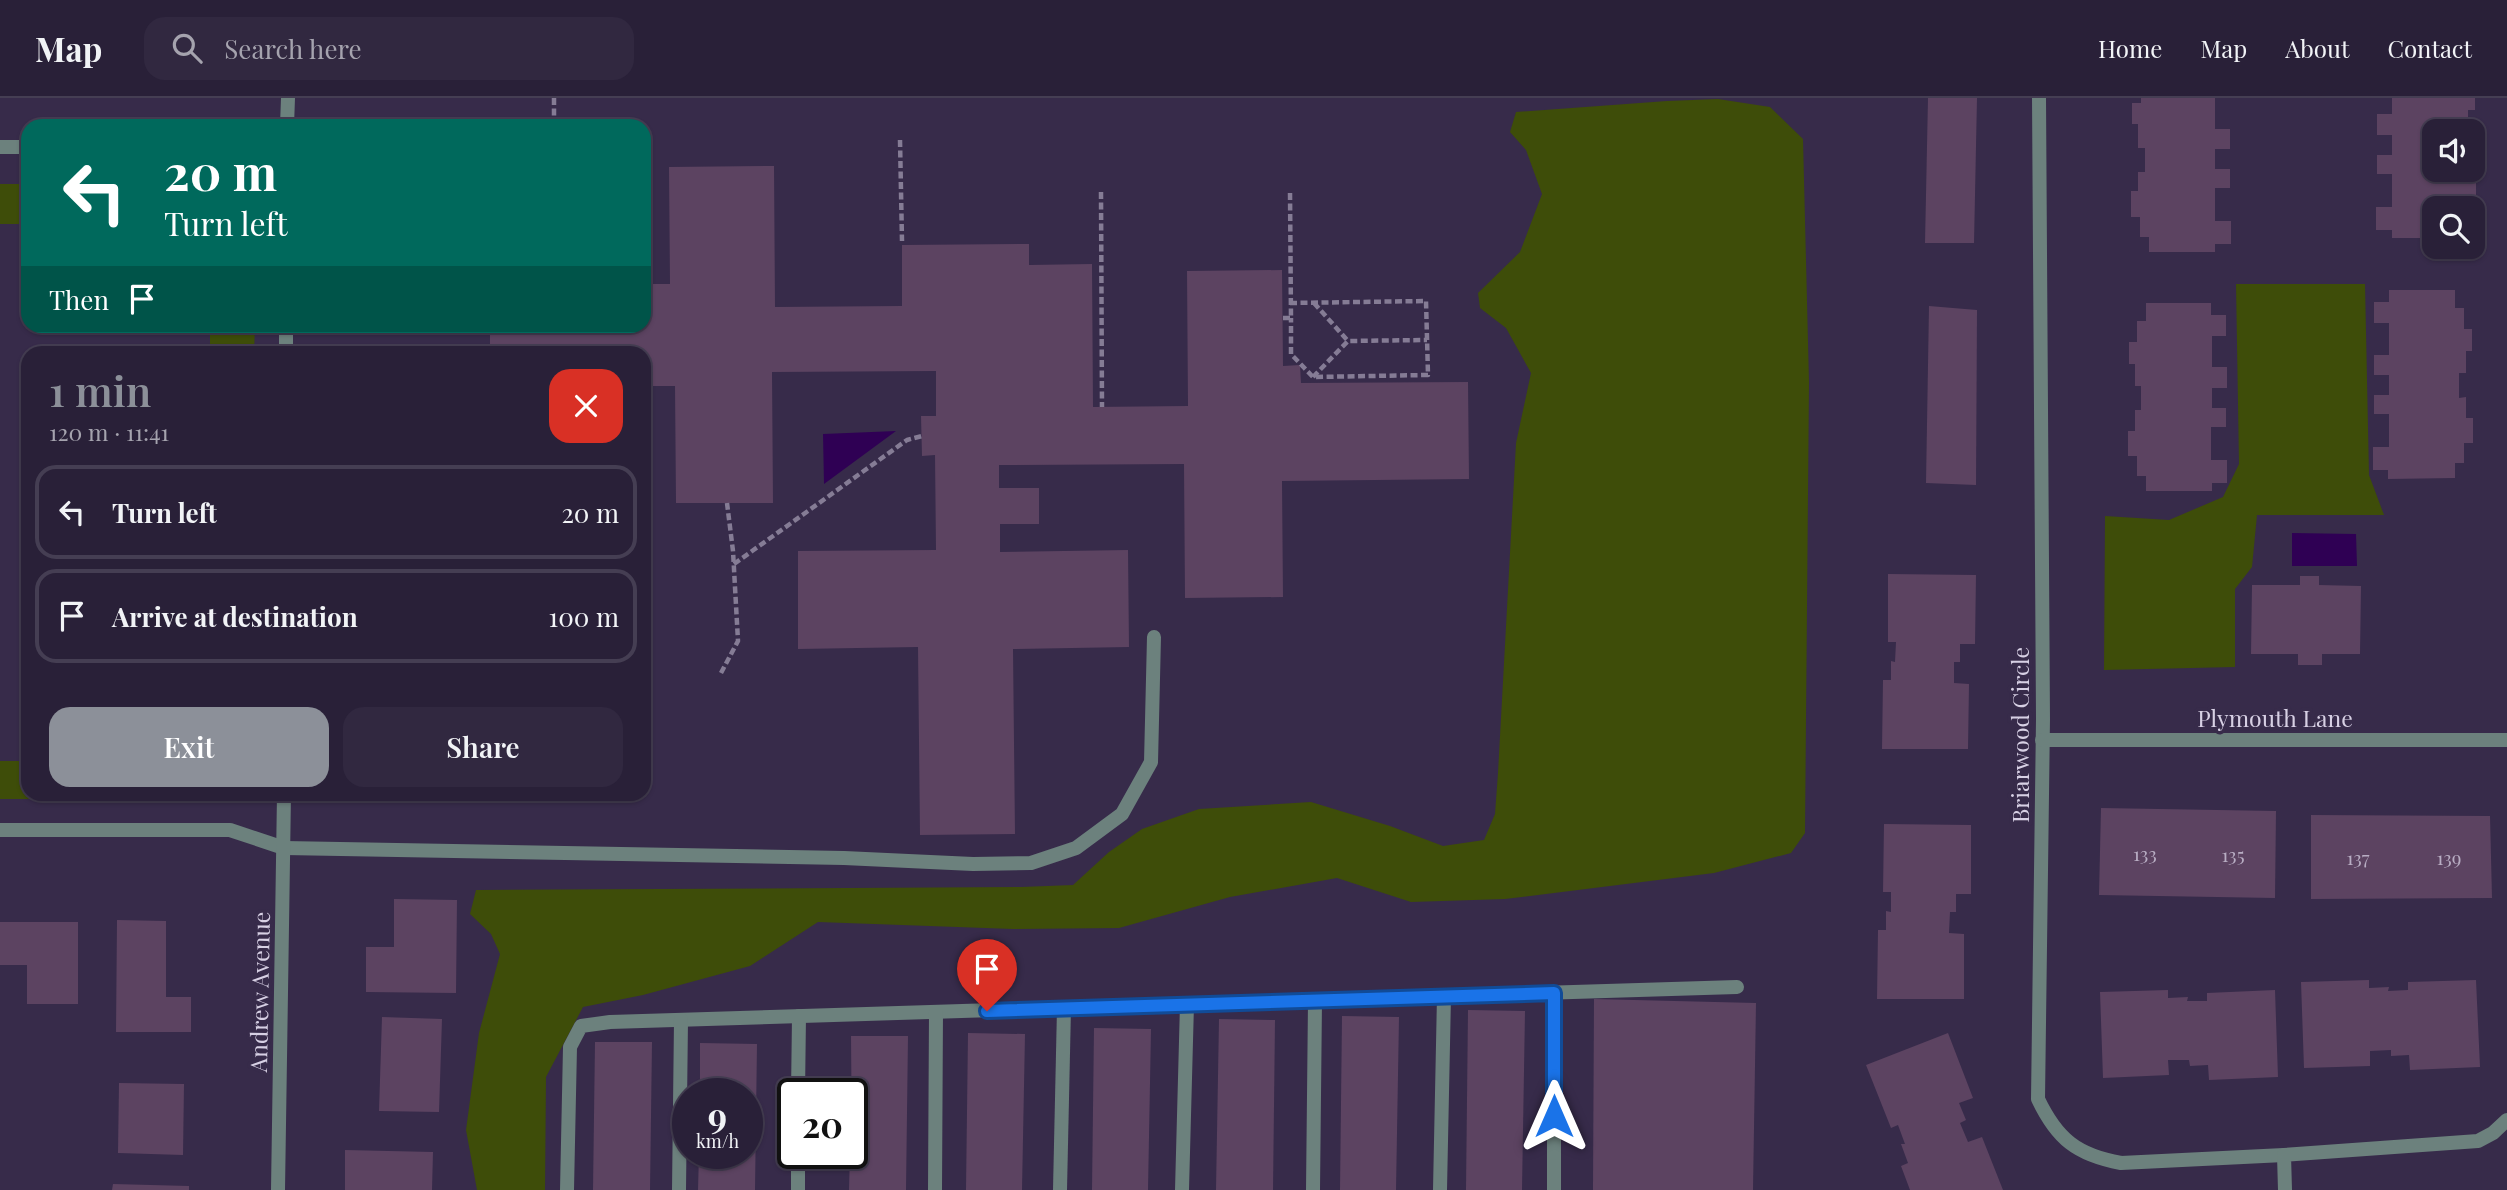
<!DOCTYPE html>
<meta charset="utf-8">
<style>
body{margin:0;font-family:"Playfair Display",serif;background:#312840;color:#f1f3f6;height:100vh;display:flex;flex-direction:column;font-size:26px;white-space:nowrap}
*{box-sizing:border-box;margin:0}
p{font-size:23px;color:#a5a3ae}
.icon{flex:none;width:38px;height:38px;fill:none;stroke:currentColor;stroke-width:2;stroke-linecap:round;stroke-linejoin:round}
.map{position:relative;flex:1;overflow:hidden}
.drawer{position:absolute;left:21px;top:248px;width:630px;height:455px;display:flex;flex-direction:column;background:#292038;border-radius:21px;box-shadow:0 2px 5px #0004,0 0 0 2px #453e53}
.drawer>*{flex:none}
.hud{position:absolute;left:21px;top:21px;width:630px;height:214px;border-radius:21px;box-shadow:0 2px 5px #0004,0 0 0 2px #453e53;background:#00695c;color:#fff;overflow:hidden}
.tools{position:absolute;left:2422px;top:21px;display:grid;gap:14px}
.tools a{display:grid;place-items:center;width:63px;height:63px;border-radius:14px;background:#292038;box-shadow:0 2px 5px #0004,0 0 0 2px #453e53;font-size:35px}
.speed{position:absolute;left:672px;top:980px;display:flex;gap:14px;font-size:35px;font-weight:700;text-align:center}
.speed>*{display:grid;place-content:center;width:91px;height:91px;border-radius:50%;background:#292038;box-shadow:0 2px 5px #0004,0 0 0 2px #453e53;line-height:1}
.speed small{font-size:18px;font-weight:400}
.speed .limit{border:4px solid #111;border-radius:10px;background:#fff;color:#111}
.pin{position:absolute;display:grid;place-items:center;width:60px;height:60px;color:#fff;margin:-72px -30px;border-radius:50% 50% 50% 0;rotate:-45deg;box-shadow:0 0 7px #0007}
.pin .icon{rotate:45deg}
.me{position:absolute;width:77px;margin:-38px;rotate:0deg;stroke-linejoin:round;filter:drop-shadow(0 0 5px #0008)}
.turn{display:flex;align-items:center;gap:24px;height:147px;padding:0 28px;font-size:32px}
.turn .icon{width:91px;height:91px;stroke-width:2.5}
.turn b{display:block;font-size:49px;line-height:60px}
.then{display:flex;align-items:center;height:66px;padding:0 28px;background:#0003;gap:14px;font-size:26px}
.round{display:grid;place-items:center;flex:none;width:74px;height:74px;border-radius:21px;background:#312840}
.headline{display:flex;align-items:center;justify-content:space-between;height:119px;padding:0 28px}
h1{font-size:42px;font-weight:600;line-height:52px;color:#8c9099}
.primary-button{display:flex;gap:14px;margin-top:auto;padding:14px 28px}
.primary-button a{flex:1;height:80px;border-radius:21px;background:#8c9099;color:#fff;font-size:28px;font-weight:600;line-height:80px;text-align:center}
.primary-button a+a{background:#312840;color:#f1f3f6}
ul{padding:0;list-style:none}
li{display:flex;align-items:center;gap:21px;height:94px;margin:0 14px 10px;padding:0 14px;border:4px solid #453e53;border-radius:21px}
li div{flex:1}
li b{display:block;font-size:26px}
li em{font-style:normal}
header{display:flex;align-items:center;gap:42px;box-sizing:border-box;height:98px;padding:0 35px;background:#292038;border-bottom:2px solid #453e53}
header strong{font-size:33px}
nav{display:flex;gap:38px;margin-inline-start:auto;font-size:24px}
.search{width:490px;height:63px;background:#312840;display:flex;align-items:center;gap:18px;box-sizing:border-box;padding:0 24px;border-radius:21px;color:#a5a3ae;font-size:26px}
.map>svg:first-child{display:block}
.green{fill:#3e4d09}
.water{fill:#2f0054}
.building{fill:#5c4361}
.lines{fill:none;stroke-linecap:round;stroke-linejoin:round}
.path{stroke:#857c95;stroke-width:4.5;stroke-dasharray:7 3.5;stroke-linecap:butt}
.lane{stroke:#6c817d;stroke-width:14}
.street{stroke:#6c817d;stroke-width:14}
.route-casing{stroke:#114b97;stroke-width:18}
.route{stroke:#1a73e8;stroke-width:12}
.labels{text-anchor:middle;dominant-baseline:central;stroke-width:7;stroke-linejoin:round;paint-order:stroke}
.number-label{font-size:19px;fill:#b8adc3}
.street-label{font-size:23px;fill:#d7d0e4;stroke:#372b4a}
</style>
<header>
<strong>Map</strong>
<div class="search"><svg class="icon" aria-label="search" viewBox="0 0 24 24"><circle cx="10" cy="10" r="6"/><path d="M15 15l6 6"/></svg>Search here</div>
<nav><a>Home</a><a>Map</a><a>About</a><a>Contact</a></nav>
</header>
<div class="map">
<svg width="2507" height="1092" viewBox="0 0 2507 1092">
<rect width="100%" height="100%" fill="#372b4a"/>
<!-- green -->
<g class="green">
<polygon points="1718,1 1770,9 1803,41 1809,284 1805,735 1791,755 1714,775 1505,801 1411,804 1337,780 1230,799 1119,830 1013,831 818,824 750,868 643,897 583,909 546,979 545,1092 477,1092 466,1032 479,935 500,856 491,836 470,816 476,792 1021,789 1073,787 1109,754 1142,731 1199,711 1311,704 1390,728 1443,748 1484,742 1495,716 1498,675 1516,345 1531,275 1506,230 1480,210 1478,195 1520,154 1542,96 1526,52 1510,34 1516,14 1667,3"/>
<rect x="0" y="86" width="28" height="40"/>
<polygon points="2236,186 2365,186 2369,377 2384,417 2257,417 2252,469 2235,491 2235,569 2104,572 2105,418 2169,422 2223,399 2239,366"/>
<polygon points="210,228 255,228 254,255 210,255"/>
<polygon points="0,663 28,663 28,696 228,697 208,701 0,701"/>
</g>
<!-- water -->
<g class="water">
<polygon points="896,333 824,386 823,336"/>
<polygon points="2292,435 2356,436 2357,468 2292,468"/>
</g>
<!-- building -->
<g class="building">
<polygon points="1928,0 1977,0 1974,145 1925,145"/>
<polygon points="2141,0 2215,0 2215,31 2230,31 2230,51 2215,51 2215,71 2230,71 2230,90 2215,90 2215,123 2231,123 2231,146 2215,146 2215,154 2149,154 2149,139 2140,139 2140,119 2131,119 2131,93 2138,93 2138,74 2145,74 2145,50 2138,50 2138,26 2132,26 2132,5 2141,5"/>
<polygon points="2392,0 2475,0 2475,12 2468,12 2468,33 2434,33 2434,72 2469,72 2469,79 2476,79 2476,105 2467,105 2467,110 2434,110 2434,140 2392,140 2392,132 2376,132 2376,109 2392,109 2392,76 2377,76 2377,57 2392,57 2392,37 2377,37 2377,16 2392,16"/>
<polygon points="774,68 775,209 902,208 902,147 1029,146 1029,167 1092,166 1093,309 1188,308 1187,173 1282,172 1283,268 1300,267 1301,285 1468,284 1469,381 1282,383 1283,499 1185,500 1184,366 999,367 999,390 1039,390 1039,426 1000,426 1000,454 1128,452 1129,549 1013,551 1015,736 920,737 918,549 798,551 798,453 936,452 935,357 922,358 921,318 936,318 936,273 772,274 773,405 676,405 675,288 644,288 644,256 490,256 490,228 644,228 644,186 670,186 669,69"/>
<polygon points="2389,192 2455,192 2455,210 2464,210 2464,231 2472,231 2472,253 2466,253 2466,275 2459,275 2459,300 2466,299 2466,320 2473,320 2473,345 2464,345 2464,365 2455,365 2455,380 2388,381 2388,372 2373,372 2373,349 2389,349 2389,316 2374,316 2374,297 2389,297 2389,277 2374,277 2374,257 2389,257 2389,225 2374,225 2374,204 2389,204"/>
<polygon points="2146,205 2211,205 2211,217 2226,217 2226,238 2212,238 2212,269 2227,269 2227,290 2212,290 2212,310 2226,310 2226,329 2211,329 2211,362 2227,362 2227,385 2212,385 2212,393 2146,393 2146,378 2137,378 2137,358 2128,358 2128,333 2135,333 2135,312 2141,312 2141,288 2135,288 2135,266 2129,266 2129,244 2137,244 2137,223 2146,223"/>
<polygon points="1929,208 1977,212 1976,387 1926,385"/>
<polygon points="1888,476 1976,477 1975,546 1960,546 1960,564 1954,564 1954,585 1969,586 1968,651 1882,651 1883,582 1891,582 1891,563 1895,564 1896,544 1888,544"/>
<polygon points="2300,478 2319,478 2319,487 2361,488 2360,556 2322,556 2322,567 2298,567 2298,556 2251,556 2252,487 2300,487"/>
<polygon points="2101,710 2276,713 2275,800 2099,797"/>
<polygon points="2311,717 2490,718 2492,800 2311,801"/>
<polygon points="1884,726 1971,727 1971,796 1956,796 1956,814 1950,814 1949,835 1964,836 1964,901 1877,901 1878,832 1886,832 1886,813 1891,814 1891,794 1883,794"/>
<polygon points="394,801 457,802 456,895 366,894 366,849 394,849"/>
<polygon points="117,822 166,823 166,899 191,899 191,934 116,934"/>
<polygon points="0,824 78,824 78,906 27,906 27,867 0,867"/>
<polygon points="2369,882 2369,890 2389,889 2388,893 2408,892 2408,884 2476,882 2480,969 2410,972 2409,957 2391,958 2391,952 2370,953 2370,968 2304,970 2301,884"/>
<polygon points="2168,892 2168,900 2188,899 2187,903 2207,903 2207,895 2275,892 2278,979 2209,982 2208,967 2190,968 2189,962 2168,962 2169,977 2103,980 2100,894"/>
<polygon points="1594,901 1756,905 1753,1092 1593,1092"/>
<polygon points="1468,912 1525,913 1522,1092 1466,1092"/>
<polygon points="1342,918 1399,919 1396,1092 1340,1092"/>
<polygon points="382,919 442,921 439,1014 379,1013"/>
<polygon points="1219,921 1275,922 1273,1092 1216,1092"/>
<polygon points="1094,930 1151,931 1148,1092 1092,1092"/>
<polygon points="968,935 1025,936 1022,1092 966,1092"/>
<polygon points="1948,935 1973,1000 1959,1005 1966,1022 1960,1025 1968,1044 1982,1039 2003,1092 1910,1092 1901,1068 1908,1065 1901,1046 1905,1046 1898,1027 1891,1030 1866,967"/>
<polygon points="851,938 908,938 906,1092 849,1092 850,1055 852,1055"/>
<polygon points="595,944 652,944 650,1092 593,1092"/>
<polygon points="700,945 757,946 755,1092 698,1092 699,1055 747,1055 747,996 700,996"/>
<polygon points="119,985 184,986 183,1057 118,1055"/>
<polygon points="345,1052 433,1054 432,1092 345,1092"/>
<polygon points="113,1086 189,1088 189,1092 112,1092"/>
</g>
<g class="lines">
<!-- path -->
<g class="path">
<polyline points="554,0 554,28"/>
<polyline points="900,42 902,143"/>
<polyline points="1101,94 1102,309"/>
<polyline points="1290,205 1426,203 1428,277 1313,279 1291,256 1291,220"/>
<polyline points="1314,205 1348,243"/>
<polyline points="1283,220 1291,220 1290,93"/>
<polyline points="1313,279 1348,243 1427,242"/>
<polyline points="734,466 907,342 922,338"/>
<polyline points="721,575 738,543 733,453 727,405"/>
</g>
<!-- lane -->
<g class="lane">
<polyline points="284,750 844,760 973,766 1031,765 1076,750 1122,716 1151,664 1154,539"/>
<polyline points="1554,895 1554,1092"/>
<polyline points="798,996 799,918"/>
<polyline points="567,1092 570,949 581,928 610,924 1737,889"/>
<polyline points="679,1092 681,922"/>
<polyline points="798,1092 798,1055"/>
<polyline points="935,1092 936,914"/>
<polyline points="1060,1092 1064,910"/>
<polyline points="1182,1092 1187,906"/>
<polyline points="1313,1092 1315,903"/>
<polyline points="1440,1092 1444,898"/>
</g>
<!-- street -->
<g class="street">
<path d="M 2039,0 L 2043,621 L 2038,1001 C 2057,1041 2077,1057 2121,1065 L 2284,1057"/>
<polyline points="287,28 288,0"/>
<polyline points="0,49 28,49"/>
<polyline points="286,256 286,228"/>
<polyline points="2042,642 2507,642"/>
<polyline points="0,732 230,732 284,750"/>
<polyline points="278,1092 284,696"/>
<polyline points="2285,1092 2284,1057 2478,1043 2493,1035 2507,1022"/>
</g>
</g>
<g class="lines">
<defs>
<polyline id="route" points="987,913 1554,895 1554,1018"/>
</defs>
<!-- route casing -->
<use href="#route" class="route-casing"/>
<!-- route -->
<use href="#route" class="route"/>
</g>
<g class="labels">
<!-- number labels -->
<g class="number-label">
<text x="2145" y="755">133</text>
<text x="2233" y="756">135</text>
<text x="2358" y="759">137</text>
<text x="2449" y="759">139</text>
</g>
<!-- street labels -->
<g class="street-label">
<text x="2275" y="619">Plymouth Lane</text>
<text transform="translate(2019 637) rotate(-90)">Briarwood Circle</text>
<text transform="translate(259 894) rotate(-89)">Andrew Avenue</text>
</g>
</g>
</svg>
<div class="tools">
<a><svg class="icon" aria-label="sound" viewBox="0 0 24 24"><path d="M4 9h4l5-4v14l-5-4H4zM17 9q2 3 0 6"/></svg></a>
<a><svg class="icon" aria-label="search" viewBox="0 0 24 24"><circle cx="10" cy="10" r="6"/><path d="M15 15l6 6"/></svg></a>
</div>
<div class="speed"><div>9<small>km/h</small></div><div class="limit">20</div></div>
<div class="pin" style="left:987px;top:913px;background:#d93025"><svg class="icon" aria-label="arrive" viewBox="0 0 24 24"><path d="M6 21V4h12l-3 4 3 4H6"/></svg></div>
<svg class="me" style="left:1554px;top:1018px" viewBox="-20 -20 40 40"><path d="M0-17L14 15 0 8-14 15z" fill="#1a73e8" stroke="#fff" stroke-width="4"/></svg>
<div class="hud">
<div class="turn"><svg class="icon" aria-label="left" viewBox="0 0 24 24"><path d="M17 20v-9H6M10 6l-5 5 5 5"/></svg><div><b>20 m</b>Turn left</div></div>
<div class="then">Then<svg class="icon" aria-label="arrive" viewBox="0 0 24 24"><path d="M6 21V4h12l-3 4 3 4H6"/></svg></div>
</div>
<section class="drawer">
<div class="headline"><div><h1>1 min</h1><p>120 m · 11:41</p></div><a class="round" style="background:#d93025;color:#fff"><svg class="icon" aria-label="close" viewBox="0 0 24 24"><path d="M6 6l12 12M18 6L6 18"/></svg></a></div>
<ul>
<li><svg class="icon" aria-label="left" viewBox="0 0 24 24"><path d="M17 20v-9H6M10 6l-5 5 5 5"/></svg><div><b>Turn left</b></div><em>20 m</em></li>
<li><svg class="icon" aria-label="arrive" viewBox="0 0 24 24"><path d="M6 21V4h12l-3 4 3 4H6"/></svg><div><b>Arrive at destination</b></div><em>100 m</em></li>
</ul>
<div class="primary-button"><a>Exit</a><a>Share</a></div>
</section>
</div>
